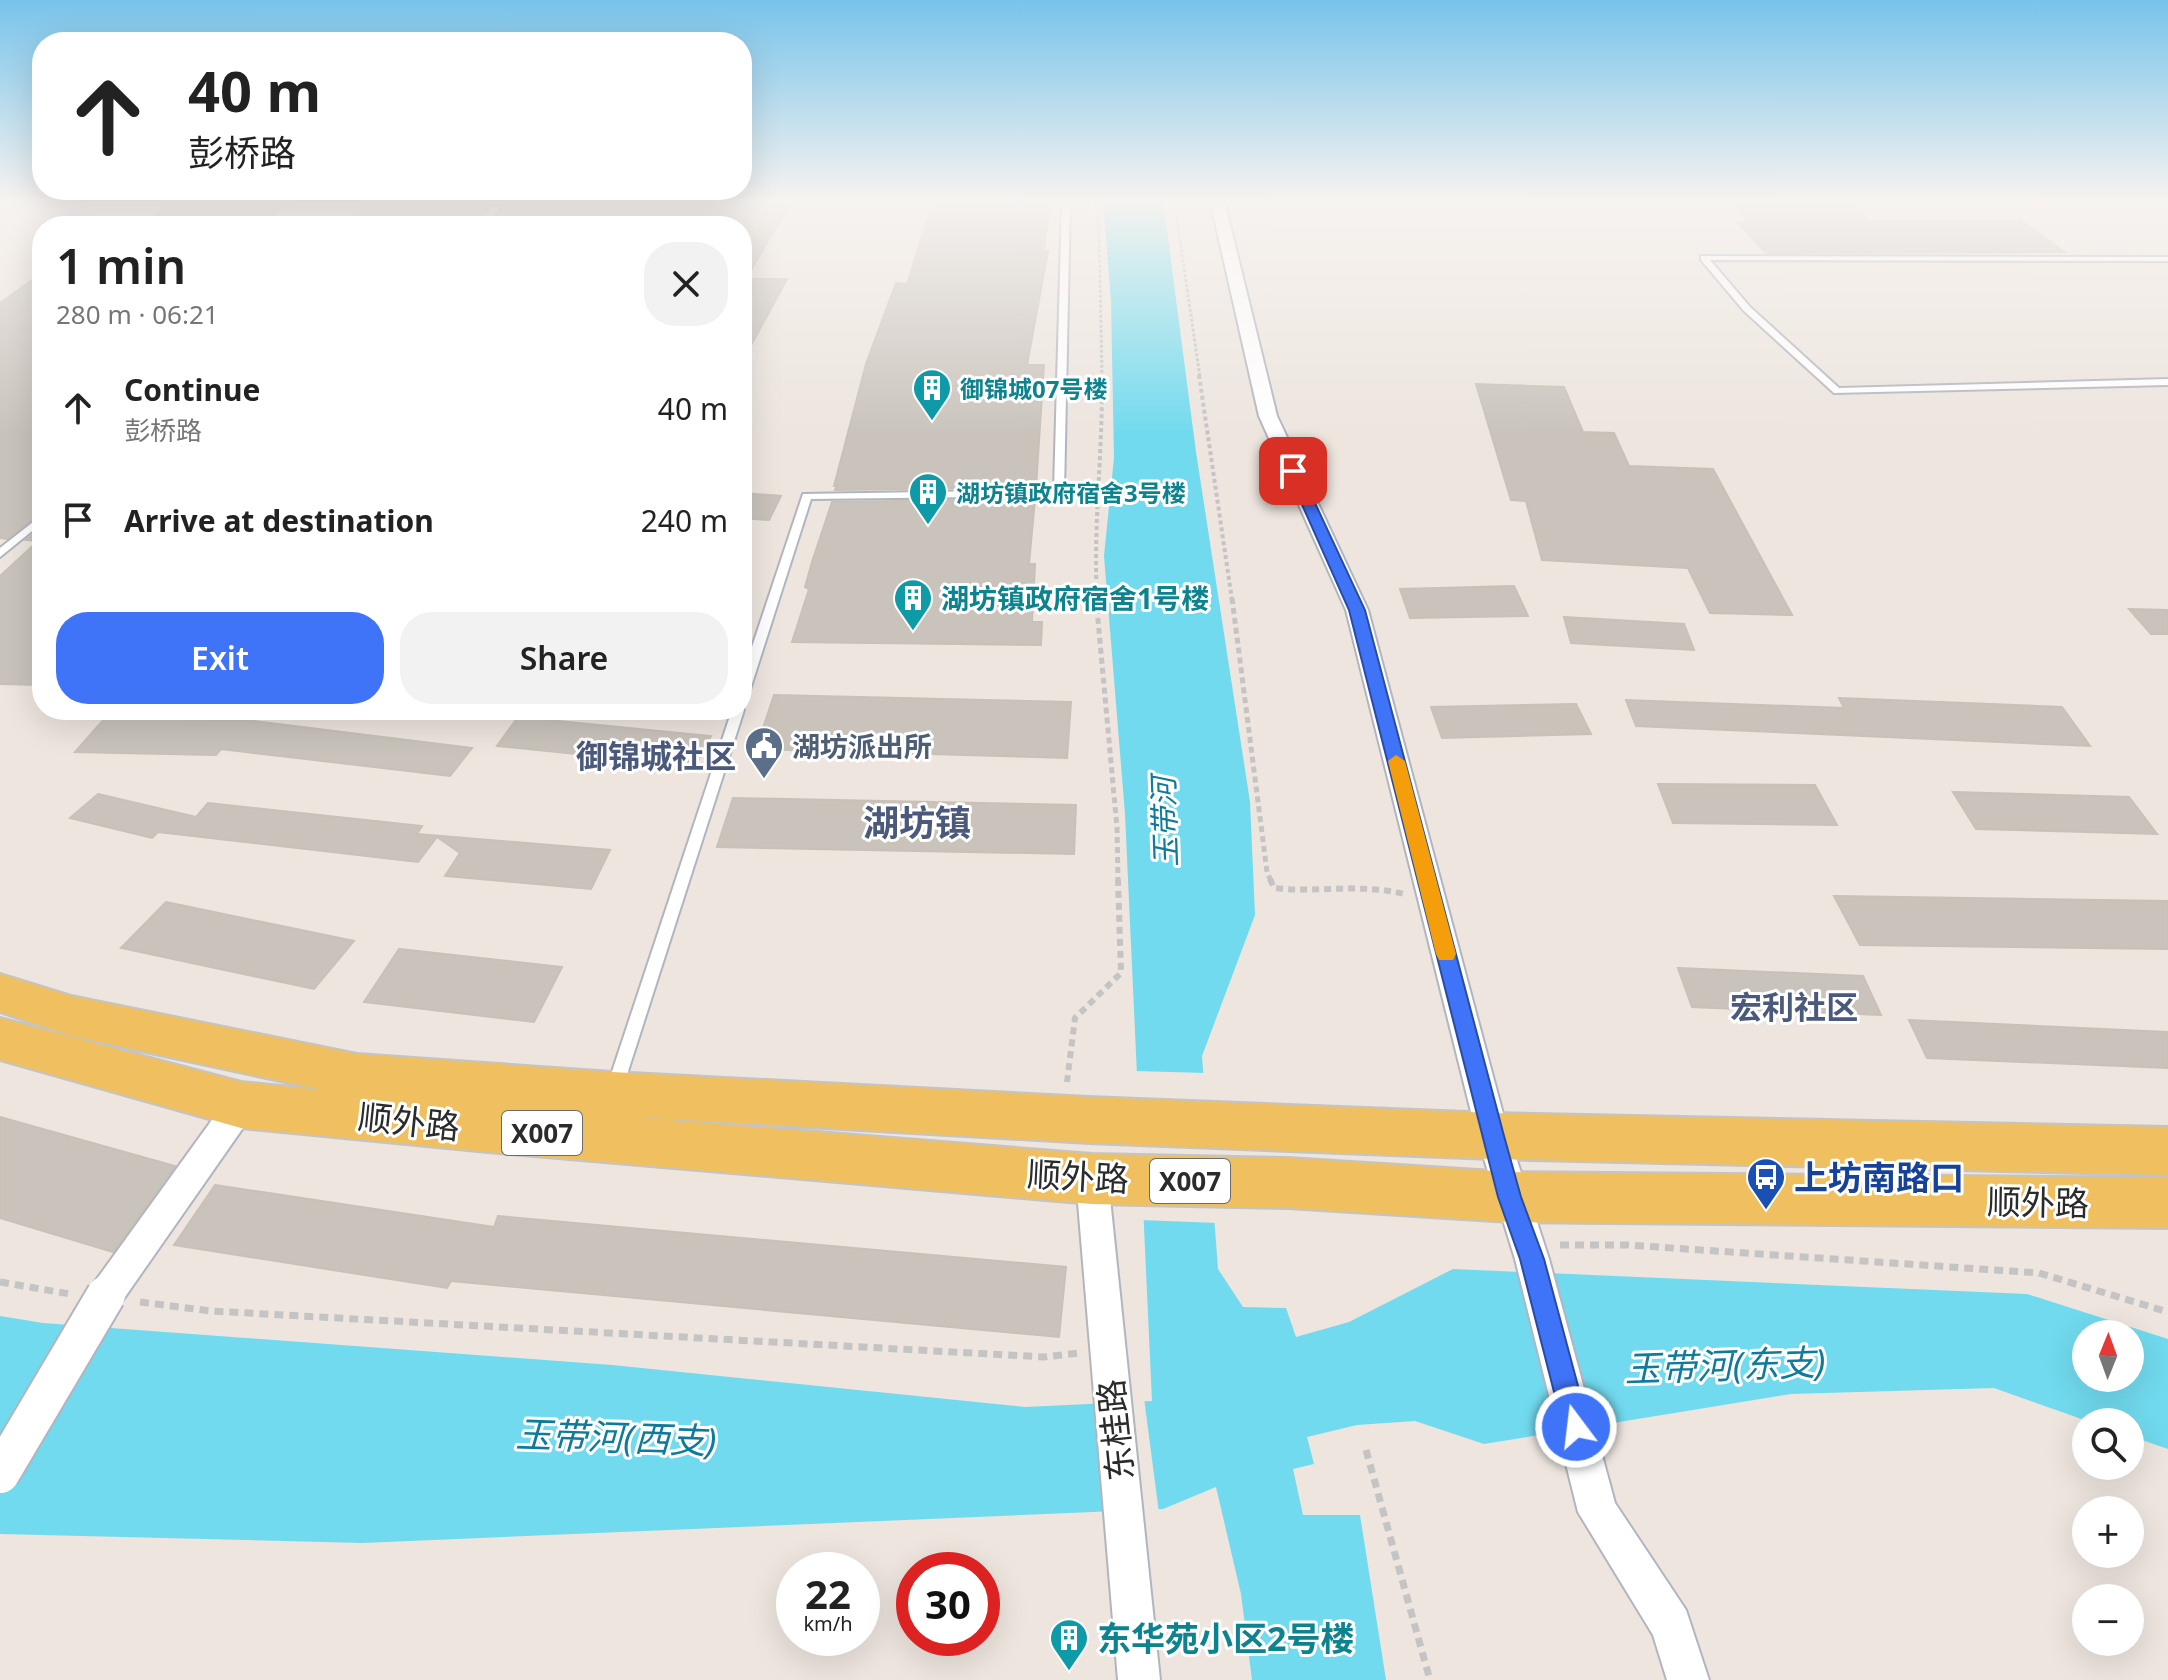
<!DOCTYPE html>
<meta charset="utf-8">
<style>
body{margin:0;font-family:"Noto Sans","Noto Sans SC",sans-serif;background:#f2f2f2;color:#222;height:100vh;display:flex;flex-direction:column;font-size:30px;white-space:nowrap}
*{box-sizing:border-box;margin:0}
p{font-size:26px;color:#767676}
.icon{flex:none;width:44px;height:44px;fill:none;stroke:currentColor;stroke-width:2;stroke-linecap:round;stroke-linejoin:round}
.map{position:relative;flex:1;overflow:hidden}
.drawer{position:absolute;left:32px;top:216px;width:720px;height:504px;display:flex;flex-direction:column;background:#fff;border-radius:32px;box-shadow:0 8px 32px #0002}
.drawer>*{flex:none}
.top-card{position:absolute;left:32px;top:32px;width:720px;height:168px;border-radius:32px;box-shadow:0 8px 32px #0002;background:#fff;color:#222;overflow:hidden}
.needle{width:52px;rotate:1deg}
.fabs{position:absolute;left:2072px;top:1320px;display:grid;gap:16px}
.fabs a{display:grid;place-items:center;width:72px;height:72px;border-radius:50%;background:#fff;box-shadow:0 8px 32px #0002;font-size:40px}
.speed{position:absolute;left:776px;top:1552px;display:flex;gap:16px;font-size:40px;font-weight:700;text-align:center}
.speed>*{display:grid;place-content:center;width:104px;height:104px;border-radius:50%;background:#fff;box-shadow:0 8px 32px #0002;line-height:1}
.speed small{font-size:20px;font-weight:400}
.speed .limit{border:12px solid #d22;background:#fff;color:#111}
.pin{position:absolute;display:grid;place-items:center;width:68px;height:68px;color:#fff;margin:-34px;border-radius:16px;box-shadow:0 4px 12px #0006}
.me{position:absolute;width:88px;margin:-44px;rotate:345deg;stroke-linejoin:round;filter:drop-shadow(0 0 6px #0008)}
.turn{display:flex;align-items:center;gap:28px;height:168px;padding:0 24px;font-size:36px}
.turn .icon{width:104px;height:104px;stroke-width:2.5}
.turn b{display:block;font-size:56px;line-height:68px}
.round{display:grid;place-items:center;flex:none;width:84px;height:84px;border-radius:32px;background:#f2f2f2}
.headline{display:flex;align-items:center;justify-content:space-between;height:136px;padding:0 24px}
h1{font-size:48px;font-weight:600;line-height:60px}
.cta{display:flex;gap:16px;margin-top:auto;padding:16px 24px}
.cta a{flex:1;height:92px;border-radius:32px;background:#3f74f9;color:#fff;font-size:32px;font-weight:600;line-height:92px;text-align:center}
.cta a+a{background:#f2f2f2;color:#222}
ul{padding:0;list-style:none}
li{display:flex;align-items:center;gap:24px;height:112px;padding:0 24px}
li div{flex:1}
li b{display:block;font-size:30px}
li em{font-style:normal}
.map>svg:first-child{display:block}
.water{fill:#71daee;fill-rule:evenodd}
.pier{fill:#ede5de}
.building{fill:#c9c3bc;stroke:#c8c1b7;stroke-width:2}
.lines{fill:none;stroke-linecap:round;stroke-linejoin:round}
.service-casing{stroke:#b1b5bf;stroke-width:4}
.minor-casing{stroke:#b1b5bf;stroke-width:4}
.primary-casing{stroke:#c4c4c4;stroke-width:4}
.path-far4{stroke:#c4c4c4;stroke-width:3;stroke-dasharray:3 2;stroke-linecap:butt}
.path-far3{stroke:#c4c4c4;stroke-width:4;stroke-dasharray:4 3;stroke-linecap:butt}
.path-far2{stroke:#c4c4c4;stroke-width:5;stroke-dasharray:6 4;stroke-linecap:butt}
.path-far1{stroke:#c4c4c4;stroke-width:6;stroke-dasharray:7 5;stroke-linecap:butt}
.path{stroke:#c4c4c4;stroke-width:7;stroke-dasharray:9 6;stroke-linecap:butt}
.service{fill:#fff;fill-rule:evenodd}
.minor{fill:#fff;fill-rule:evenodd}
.primary{fill:#f0c060;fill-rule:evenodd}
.minor-bridge-casing{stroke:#b1b5bf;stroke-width:42;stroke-linecap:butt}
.minor-bridge{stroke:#fff;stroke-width:38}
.route{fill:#3f74f9;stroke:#294ba2;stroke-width:2}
.slow{fill:#f59e0b}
.labels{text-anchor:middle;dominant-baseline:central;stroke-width:6;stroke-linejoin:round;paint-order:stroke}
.far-culture-label{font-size:24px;font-weight:bold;fill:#0d838f;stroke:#fff;text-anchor:start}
.shield{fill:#fff;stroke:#6b6b6b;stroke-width:2}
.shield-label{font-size:26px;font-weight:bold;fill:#2b2b2b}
.culture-label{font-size:28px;font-weight:bold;fill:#0d838f;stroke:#fff;text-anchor:start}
.service-label{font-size:28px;font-weight:bold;fill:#4e5e75;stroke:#fff;text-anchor:start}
.water-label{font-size:30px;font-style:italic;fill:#0e7a9c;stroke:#fff}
.quarter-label{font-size:32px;font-weight:bold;fill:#4b597c;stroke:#fff}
.near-street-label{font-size:34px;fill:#2b2b2b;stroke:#fff}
.near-transit-label{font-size:34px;font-weight:bold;fill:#164399;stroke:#fff;text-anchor:start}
.near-culture-label{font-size:34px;font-weight:bold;fill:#0d838f;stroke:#fff;text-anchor:start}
.district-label{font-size:36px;font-weight:bold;fill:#4b597c;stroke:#fff}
.near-water-label{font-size:36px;font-style:italic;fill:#0e7a9c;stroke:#fff}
</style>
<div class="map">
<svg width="2168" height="1680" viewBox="0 0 2168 1680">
<rect width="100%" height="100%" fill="#ede5de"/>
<!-- water -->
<path class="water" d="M 1103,200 L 1163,200 L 1196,452 L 1250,802 L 1255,915 L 1202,1056 L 1218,1269 L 1243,1307 L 1286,1308 L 1296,1337 L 1349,1322 L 1453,1269 L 2027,1294 L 2168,1339 L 2168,1449 L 2130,1436 L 2130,1422 L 2090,1422 L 1994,1388 L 1791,1394 L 1484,1444 L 1415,1421 L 1357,1425 L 1307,1437 L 1314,1464 L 1293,1469 L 1303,1515 L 1360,1515 L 1386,1680 L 1252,1680 L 1241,1594 L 1216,1487 L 1163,1509 L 362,1543 L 0,1534 L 0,1316 L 43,1323 L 612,1365 L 1025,1407 L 1152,1401 L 1125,814 L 1104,556 L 1114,458 L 1111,301 ZM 2086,1334 L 2130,1334 L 2130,1378 L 2086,1378 Z"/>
<!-- pier -->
<g class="pier">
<polygon points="1133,1071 1207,1073 1218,1223 1140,1220"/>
<polygon points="1144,1398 1159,1513 1111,1515 1099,1400"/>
</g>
<!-- building -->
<g class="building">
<polygon points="372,200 495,200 472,226 343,226"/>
<polygon points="510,200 792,200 746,279 787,279 742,362 742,226 612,224 487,226"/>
<polygon points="934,200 1050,200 1044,251 1048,251 1027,365 1044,365 1036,487 835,490 837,486 834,486 866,364 896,283 907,284"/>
<polygon points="1730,200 1848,200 1870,221 2022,221 2065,252 1766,253 1737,222 1749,222"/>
<polygon points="175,201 289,203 260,226 138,226"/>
<polygon points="42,273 42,512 7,539 0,538 0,303"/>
<polygon points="1476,384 1564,387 1583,432 1614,433 1629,466 1713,469 1792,615 1710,613 1688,568 1542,560 1526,501 1511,500"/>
<polygon points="742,493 781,496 769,520 742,518"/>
<polygon points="1035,499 1029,564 1035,564 1032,622 1042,622 1041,645 792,642 809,589 805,587 812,562 832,502"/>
<polygon points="42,527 42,685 0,684 0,576 38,541 26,540"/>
<polygon points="1514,586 1528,616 1410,618 1400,589"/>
<polygon points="2129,609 2168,610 2168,634 2151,634"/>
<polygon points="1564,617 1684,624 1694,650 1571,643"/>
<polygon points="774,695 1071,702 1067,758 756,749"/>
<polygon points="1839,698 2062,707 2090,746 1636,726 1626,700 1844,708"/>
<polygon points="1576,704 1591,734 1442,738 1431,707"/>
<polygon points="518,717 711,736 695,766 497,746"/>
<polygon points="105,718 253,721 472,748 450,776 221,749 216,755 75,752"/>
<polygon points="1658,784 1815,785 1837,825 1673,823"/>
<polygon points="1953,792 2129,797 2157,834 1976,829"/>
<polygon points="98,794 196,817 208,803 422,826 417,834 610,850 591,889 445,876 460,853 437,837 418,862 158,832 152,838 70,818"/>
<polygon points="733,798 1076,805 1074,854 717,847"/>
<polygon points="1834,896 2168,901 2168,949 1860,945"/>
<polygon points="166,902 354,941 314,989 121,948"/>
<polygon points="399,949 562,967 534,1022 364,1002"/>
<polygon points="1678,968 1863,976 1881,1015 1692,1007"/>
<polygon points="1909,1020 2168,1032 2168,1068 1927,1058"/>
<polygon points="0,1117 175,1166 113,1252 0,1218"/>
<polygon points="215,1185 494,1227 498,1216 1066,1267 1059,1337 451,1281 447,1288 174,1245"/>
</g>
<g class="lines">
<defs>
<g id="service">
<polygon points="499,200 507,200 483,226 475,226"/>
<polygon points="1062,200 1070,200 1064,493 1059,496 811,499 748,696 742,700 742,677 803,494 1054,490"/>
<polygon points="1701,256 2168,257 2168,261 1710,260 1750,307 1839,388 2168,379 2168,385 1834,393 1744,311 1701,260"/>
<polygon points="42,515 42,523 0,557 0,548"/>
<polygon points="742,707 744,710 622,1090 620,1095 614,1097 608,1095 606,1090 732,710 742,710"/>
</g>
<g id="minor">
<polygon points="1210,200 1224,200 1277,416 1368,610 1509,1136 1549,1259 1615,1503 1686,1610 1709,1680 1667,1680 1653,1635 1578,1512 1515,1259 1477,1136 1346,610 1259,416"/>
<polygon points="241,1091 252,1095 257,1105 252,1115 118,1307 106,1312 94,1307 89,1295 94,1283 230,1095"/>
<polygon points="1092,1164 1104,1168 1108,1179 1160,1680 1118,1680 1076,1179 1080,1168"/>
</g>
<polygon id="primary" points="0,974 71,996 357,1054 612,1072 1089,1097 1493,1113 2168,1127 2168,1175 1493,1159 1089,1143 631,1117 1092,1154 1288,1158 1510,1172 2168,1178 2168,1228 1510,1222 1288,1208 1092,1204 488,1152 241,1128 0,1060 0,1018 241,1082 322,1090 71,1036 0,1012"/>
</defs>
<!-- service casing -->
<use href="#service" class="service-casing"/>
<!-- minor casing -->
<use href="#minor" class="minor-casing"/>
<!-- primary casing -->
<use href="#primary" class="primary-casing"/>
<!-- path-far4 -->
<g class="path-far4">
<polyline points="1095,200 1099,227 1102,377"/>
<polyline points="1174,200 1200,377"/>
</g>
<!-- path-far3 -->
<g class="path-far3">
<polyline points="1199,375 1232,600"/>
<path d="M 1097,600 C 1093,525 1103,450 1102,375"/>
</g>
<!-- path-far2 -->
<g class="path-far2">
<polyline points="1096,598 1117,828 1118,881"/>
<polyline points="1232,598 1267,872 1271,881"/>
</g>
<!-- path-far1 -->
<g class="path-far1">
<path d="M 1270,879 L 1274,888 C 1318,893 1361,883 1404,894"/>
<polyline points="1067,1082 1075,1018 1121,973 1118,879"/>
</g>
<!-- path -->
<g class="path">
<polyline points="1560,1245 1628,1245 2039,1273 2168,1312"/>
<polyline points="0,1282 70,1294"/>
<polyline points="140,1302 211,1311 1044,1357 1079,1353"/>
<polyline points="1366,1450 1430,1680"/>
</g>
<!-- service -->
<use href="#service" class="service"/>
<!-- minor -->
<use href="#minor" class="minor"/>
<!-- primary -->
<use href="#primary" class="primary"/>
<defs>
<polyline id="minor-bridge" points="0,1474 106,1295"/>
</defs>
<!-- minor-bridge casing -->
<use href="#minor-bridge" class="minor-bridge-casing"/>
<!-- minor-bridge -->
<use href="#minor-bridge" class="minor-bridge"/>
</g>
<!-- sky -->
<linearGradient id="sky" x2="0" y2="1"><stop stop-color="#78c3ea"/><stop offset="0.46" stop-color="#f7f3f0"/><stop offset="1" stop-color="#f7f3f0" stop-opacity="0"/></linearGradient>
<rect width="2168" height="435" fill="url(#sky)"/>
<!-- route -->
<polygon class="route" points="1293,467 1300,471 1365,610 1504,1136 1521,1197 1544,1259 1589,1427 1585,1437 1576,1441 1566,1437 1563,1427 1520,1259 1498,1197 1349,610 1287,471"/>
<!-- slow -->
<polygon class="slow" points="1396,755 1405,761 1456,954 1453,960 1439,960 1436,954 1388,761"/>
<!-- icons -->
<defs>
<symbol id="building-pin" viewBox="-11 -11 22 30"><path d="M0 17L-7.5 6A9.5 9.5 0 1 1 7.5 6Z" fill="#0f9aa8" stroke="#fff"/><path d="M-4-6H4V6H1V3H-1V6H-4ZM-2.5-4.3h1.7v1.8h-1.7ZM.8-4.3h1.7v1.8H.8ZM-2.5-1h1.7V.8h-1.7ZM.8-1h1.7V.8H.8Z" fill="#fff"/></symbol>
<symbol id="civic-pin" viewBox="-11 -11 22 30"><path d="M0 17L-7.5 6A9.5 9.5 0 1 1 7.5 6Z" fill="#5c6f8a" stroke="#fff"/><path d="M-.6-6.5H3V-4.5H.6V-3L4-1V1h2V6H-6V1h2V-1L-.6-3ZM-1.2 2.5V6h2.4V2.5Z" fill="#fff"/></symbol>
<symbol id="bus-pin" viewBox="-11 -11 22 30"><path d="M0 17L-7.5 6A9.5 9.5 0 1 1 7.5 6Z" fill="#1a4fb4" stroke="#fff"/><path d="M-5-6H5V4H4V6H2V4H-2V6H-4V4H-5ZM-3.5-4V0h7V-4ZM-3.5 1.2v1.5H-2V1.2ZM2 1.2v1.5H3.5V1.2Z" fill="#fff"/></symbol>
</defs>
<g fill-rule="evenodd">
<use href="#building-pin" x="910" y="366" width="44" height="60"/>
<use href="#building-pin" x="906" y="470" width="44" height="60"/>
<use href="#building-pin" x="891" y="576" width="44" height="60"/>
<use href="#civic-pin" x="742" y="724" width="44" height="60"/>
<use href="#bus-pin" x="1744" y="1155" width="44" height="60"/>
<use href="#building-pin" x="1047" y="1616" width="44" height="60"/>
</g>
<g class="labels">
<!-- far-culture labels -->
<g class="far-culture-label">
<text x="960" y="388">御锦城07号楼</text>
<text x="956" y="492">湖坊镇政府宿舍3号楼</text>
</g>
<!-- shield labels -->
<g class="shield">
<rect x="502" y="1111" width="80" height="44" rx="6"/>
<rect x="1150" y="1159" width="80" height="44" rx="6"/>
</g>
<g class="shield-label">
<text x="542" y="1133">X007</text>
<text x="1190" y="1181">X007</text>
</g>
<!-- culture labels -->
<g class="culture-label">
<text x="941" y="598">湖坊镇政府宿舍1号楼</text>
</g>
<!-- service labels -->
<g class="service-label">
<text x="792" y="746">湖坊派出所</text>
</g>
<!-- water labels -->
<g class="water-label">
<text transform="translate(1164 822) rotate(-92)">玉带河</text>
</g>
<!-- quarter labels -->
<g class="quarter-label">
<text x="656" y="755">御锦城社区</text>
<text x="1794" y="1006">宏利社区</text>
</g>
<!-- near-street labels -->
<g class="near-street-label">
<text transform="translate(409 1121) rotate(6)">顺外路</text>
<text transform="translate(1078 1176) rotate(3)">顺外路</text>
<text transform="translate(2038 1202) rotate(1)">顺外路</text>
<text transform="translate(1115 1430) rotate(-96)">东桂路</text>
</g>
<!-- near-transit labels -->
<g class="near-transit-label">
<text x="1794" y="1177">上坊南路口</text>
</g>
<!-- near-culture labels -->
<g class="near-culture-label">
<text x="1097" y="1638">东华苑小区2号楼</text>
</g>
<!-- district labels -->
<g class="district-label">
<text x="917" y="822">湖坊镇</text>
</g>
<!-- near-water labels -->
<g class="near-water-label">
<text transform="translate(1725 1365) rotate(-2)">玉带河(东支)</text>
<text transform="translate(616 1437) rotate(2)">玉带河(西支)</text>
</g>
</g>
</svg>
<div class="fabs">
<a><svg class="needle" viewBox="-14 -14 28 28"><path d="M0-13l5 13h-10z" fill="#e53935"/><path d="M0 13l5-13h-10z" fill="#767676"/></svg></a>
<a><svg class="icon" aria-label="search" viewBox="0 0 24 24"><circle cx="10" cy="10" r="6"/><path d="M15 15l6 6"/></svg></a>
<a>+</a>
<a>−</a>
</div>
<div class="speed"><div>22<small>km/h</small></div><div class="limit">30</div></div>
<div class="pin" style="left:1293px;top:471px;background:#d93025"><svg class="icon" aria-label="arrive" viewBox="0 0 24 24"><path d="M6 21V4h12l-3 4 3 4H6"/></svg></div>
<svg class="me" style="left:1576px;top:1427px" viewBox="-20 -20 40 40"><circle r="17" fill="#3f74f9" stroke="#fff" stroke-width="3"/><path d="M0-11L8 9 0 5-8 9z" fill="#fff"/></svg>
<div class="top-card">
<div class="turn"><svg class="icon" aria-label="ahead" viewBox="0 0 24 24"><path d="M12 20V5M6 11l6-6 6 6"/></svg><div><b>40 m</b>彭桥路</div></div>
</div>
<section class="drawer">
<div class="headline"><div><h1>1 min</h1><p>280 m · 06:21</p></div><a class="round"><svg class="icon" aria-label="close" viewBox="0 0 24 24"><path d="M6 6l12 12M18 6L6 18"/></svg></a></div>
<ul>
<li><svg class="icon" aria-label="ahead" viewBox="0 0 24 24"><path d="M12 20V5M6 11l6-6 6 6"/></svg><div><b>Continue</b><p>彭桥路</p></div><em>40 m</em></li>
<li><svg class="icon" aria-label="arrive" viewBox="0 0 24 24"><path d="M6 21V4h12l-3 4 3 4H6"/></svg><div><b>Arrive at destination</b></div><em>240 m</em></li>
</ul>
<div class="cta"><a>Exit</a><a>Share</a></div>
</section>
</div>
